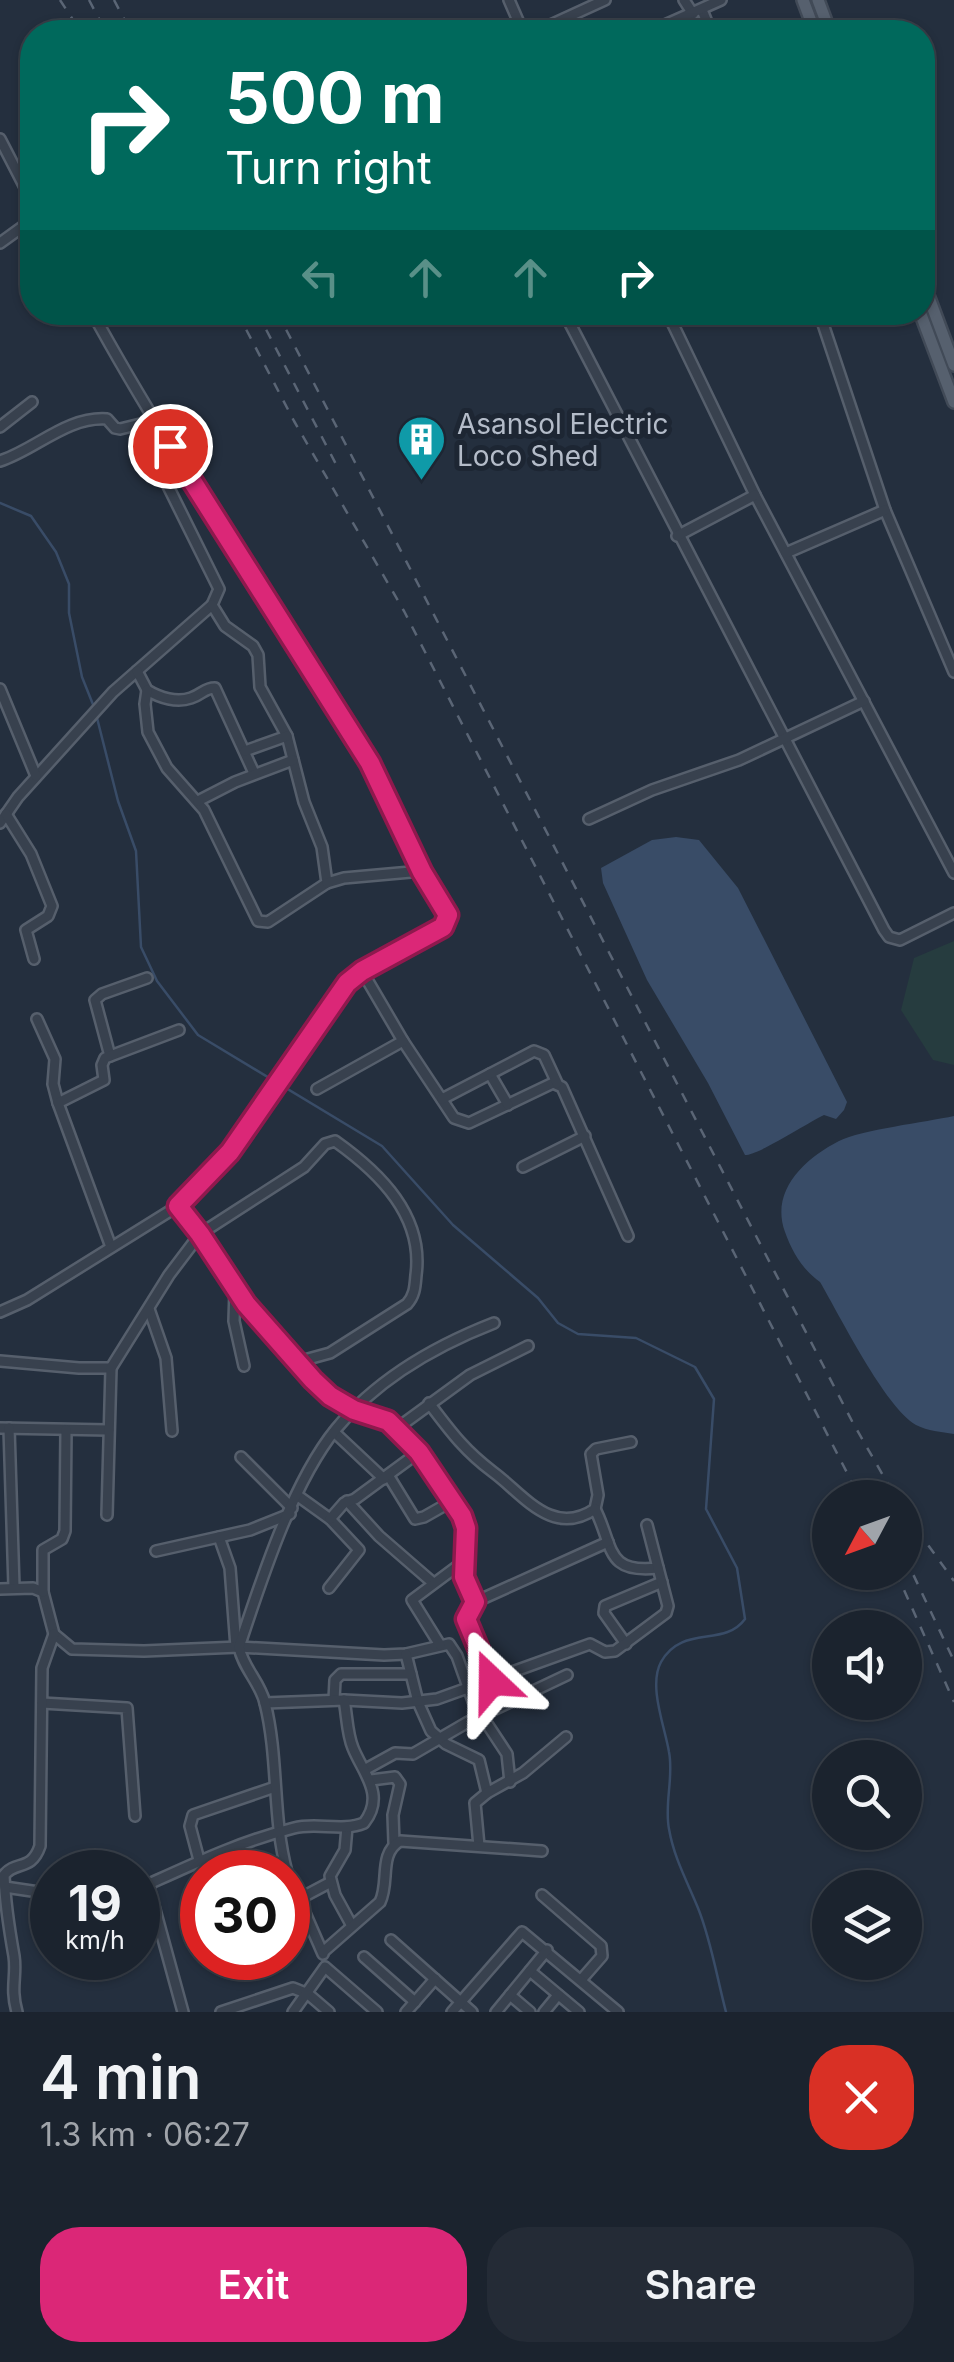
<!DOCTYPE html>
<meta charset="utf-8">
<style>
body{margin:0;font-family:Inter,sans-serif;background:#242b36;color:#f1f3f6;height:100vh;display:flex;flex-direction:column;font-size:38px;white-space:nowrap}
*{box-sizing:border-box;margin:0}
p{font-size:32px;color:#a0a4aa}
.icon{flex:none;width:55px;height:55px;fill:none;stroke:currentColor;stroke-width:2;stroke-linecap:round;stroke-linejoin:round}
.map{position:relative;height:2012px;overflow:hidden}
.sheet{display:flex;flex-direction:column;background:#1b232e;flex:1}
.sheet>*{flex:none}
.hud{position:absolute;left:20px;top:20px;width:915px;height:305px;border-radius:40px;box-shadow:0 2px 8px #0004,0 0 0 2px #39404a;background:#00695c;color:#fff;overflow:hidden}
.needle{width:65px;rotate:229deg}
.controls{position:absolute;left:812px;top:1480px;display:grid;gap:20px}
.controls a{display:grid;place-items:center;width:110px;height:110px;border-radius:50%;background:#1b232e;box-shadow:0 2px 8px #0004,0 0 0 2px #39404a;font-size:50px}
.speed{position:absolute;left:30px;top:1850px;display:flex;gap:20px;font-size:50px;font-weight:700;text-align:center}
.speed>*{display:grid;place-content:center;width:130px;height:130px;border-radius:50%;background:#1b232e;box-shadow:0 2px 8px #0004,0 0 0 2px #39404a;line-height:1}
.speed small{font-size:25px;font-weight:400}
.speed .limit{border:15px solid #d22;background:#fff;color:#111}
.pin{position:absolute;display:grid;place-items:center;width:85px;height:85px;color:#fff;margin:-42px;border:5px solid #fff;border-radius:50%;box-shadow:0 2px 10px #0007}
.me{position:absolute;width:110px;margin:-55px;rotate:337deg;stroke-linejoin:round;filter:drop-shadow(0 0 8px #0008)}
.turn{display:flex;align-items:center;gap:35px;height:210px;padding:0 40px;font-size:45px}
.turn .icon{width:130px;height:130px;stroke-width:2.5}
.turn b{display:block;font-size:70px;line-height:85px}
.lanes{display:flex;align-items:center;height:95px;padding:0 40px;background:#0003;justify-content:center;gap:50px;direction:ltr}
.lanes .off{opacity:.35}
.round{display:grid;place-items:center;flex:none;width:105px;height:105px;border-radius:40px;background:#242b36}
.head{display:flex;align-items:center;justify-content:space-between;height:170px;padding:0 40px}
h1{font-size:60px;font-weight:600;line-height:75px}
.primary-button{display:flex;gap:20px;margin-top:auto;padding:20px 40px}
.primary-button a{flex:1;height:115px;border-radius:40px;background:#db2777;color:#fff;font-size:40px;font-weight:600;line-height:115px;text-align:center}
.primary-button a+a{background:#242b36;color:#f1f3f6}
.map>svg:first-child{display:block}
.green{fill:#263c3f}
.water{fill:#394c67}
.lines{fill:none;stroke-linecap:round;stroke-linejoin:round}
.stream{stroke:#394c67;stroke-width:2.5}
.minor-casing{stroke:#565f6c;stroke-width:14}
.major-casing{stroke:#414a57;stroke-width:16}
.minor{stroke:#38414e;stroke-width:9}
.major{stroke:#56606e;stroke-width:11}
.rail{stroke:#5a6575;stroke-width:2.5;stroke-dasharray:10 10;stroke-linecap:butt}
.route-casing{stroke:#8e194d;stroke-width:25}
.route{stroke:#db2777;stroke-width:18}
.labels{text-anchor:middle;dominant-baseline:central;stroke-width:10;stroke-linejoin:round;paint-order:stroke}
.poi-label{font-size:28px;fill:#b4bcc9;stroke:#1d2633;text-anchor:start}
</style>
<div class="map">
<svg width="954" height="2012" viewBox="0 0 954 2012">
<rect width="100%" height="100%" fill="#242f3e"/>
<!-- green -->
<polygon class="green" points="954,941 954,1065 933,1060 901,1010 914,958"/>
<!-- water -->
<g class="water">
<path d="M 676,837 L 699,840 L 738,888 L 847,1102 L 844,1110 L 836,1119 L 824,1115 C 807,1123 759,1155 745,1155 L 708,1083 L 647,980 L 603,883 L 601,868 L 652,840 Z"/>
<path d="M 954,1116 L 954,1434 C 941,1432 928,1431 916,1425 C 885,1407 840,1316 820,1282 C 803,1270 792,1252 785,1232 C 770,1191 804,1159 839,1141 C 861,1130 926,1122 954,1116 Z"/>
</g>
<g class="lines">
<!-- stream -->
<g class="stream">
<polyline points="0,503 31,516 56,552 69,584 69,613 82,677 94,707"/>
<path d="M 96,714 L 118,801 L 136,851 L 141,947 L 157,981 L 198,1035 L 382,1146 L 453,1225 L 538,1298 L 558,1323 L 578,1334 L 636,1338 L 695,1367 L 714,1399 L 706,1509 L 737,1568 L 745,1619 C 724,1648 682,1624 661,1662 C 648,1686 665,1727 669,1752 C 674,1777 664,1804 669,1829 C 674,1858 687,1881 698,1908 C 711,1940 717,1978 726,2012"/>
</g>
<defs>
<g id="minor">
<polyline points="509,0 523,32"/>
<polyline points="684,0 693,14"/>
<polyline points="702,10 711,32"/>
<polyline points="535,32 605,0"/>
<polyline points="649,32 721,0"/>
<polyline points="0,139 32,201"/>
<polyline points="0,243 32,220"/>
<polyline points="564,312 884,930 889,937 900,940 954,913"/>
<polyline points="667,312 755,495 954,873"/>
<polyline points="819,312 885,510 954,672"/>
<polyline points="0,427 32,402"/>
<path d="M 0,461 C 35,450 67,416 107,419 L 115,428 L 120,429 L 153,421 L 153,439 L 161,472 L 219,589 L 212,605 L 113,692 L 18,797 L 0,823"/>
<polyline points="677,536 755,495"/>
<polyline points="786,553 885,510"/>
<path d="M 137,671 L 147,690 C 160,698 177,703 191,698 C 203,694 204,688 215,688 L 254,773"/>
<polyline points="0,689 36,776"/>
<polyline points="147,690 145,704 148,732 167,768 204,810 258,921 268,922 327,883 322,847 304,802 287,736 260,687 258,655 253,646 225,626 212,605"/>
<polyline points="245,751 287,736"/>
<polyline points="198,801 235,782 293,760"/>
<polyline points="6,814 31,854 52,906 48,916 26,930 34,959"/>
<polyline points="589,819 652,790 739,760 864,701"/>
<polyline points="327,883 344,878 422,871"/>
<polyline points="362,971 403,1041 454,1118 469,1123 553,1083 562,1087 628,1236"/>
<polyline points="37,1019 55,1059 53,1084 58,1103"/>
<polyline points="110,1056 95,1000 102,994 147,978"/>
<polyline points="490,1074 508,1105"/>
<polyline points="317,1089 403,1041"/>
<polyline points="442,1099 534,1051 544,1055 557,1083"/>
<polyline points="523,1167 585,1136"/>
<polyline points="111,1247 58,1103 104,1080 102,1065 105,1058 179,1030"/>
<polyline points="235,1290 234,1321 244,1366"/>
<polyline points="149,1309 166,1358 172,1431"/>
<path d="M 0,1312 L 27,1300 L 178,1206 L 231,1153 L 347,983 L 447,922 L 448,915 C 416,863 396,805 364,753 C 275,605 175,464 92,312"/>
<polyline points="0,1361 79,1368 111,1368"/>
<path d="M 297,1362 L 330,1353 L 407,1304 C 415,1295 415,1286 416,1275 C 424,1216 380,1173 335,1141 L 325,1144 L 304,1167 L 200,1234 L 245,1304 L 313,1380 L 330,1396 L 354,1410 L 387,1421 L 403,1435 L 419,1452 L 462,1516 L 466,1528 L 464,1577 L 475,1602"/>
<path d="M 429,1403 C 451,1432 464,1450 493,1472 C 523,1494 552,1538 595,1509 L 598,1495 L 591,1454 L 596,1449 L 631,1442"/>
<polyline points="0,1428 109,1430"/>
<polyline points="9,1428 14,1587"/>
<polyline points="396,1429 470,1375 528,1346"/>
<polyline points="334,1432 384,1479"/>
<polyline points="241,1457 292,1508"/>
<polyline points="388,1475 415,1519 424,1517 454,1500"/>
<polyline points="298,1496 330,1519 359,1550 329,1588"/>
<polyline points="347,1501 379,1536 432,1582"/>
<path d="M 595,1509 C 614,1547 605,1574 658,1568"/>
<polyline points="107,1515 111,1368 169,1275 200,1234 178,1206"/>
<polyline points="330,1519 344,1503 355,1499 419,1452"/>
<polyline points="219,1537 230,1568 236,1647"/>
<polyline points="156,1551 250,1530 290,1514"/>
<polyline points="0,1589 33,1588 43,1592 54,1634 72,1649 144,1651 239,1647 384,1655 406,1654 449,1644 457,1656 474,1704 507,1754 510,1782"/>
<polyline points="43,1592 43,1550 62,1539 65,1531 66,1430"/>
<polyline points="626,1644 604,1613 605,1606 662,1582"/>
<polyline points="440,1645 412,1600 463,1562"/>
<polyline points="406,1654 418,1702 431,1731 446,1744 479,1760 487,1793"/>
<polyline points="492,1681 466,1619 475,1602 608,1542"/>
<polyline points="334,1700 335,1680 341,1674 411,1674"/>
<polyline points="42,1703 127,1708 135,1816"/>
<polyline points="265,1703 344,1700 402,1703 437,1699 590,1644 605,1652 615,1651 666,1613 668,1606 647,1525"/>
<polyline points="366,1769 395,1753 413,1754 468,1722 567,1675"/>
<polyline points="371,1780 395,1777 400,1784 393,1815 394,1843"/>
<polyline points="347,1827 345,1850 330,1876 335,1895 352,1926"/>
<polyline points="479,1846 475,1803 487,1793 523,1773 566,1737"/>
<polyline points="199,1860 190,1826 193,1815 275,1787"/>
<path d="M 287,1872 C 272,1817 279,1759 265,1703 C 260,1682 243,1668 239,1647 C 261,1581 292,1483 336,1429 C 377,1379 435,1346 494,1323"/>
<polyline points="288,1874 323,1954"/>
<polyline points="148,1884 183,2012"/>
<polyline points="5,1887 52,1894"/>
<path d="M 138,1889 C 189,1866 238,1842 294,1828 C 316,1822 343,1832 364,1823 C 386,1795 363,1773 353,1748 C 347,1734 347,1715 344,1700"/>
<polyline points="542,1895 601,1946 602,1956 581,1980"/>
<polyline points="297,1900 331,1882"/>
<polyline points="391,1940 472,2012"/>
<path d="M 323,1952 L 380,1902 C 390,1882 378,1854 400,1841 L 542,1851"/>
<polyline points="364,1957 415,2002"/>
<polyline points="530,1971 579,2012"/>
<polyline points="510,1995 530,2012"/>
<path d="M 17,2012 C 10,1987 17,1976 14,1956 C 9,1928 5,1903 4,1875 C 16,1860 31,1872 40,1846 L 42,1668 L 54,1634"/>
<polyline points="221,2012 293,1988 308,1994 329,2012"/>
<polyline points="293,2012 325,1967 377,2012"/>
<polyline points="406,2012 435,1979"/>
<polyline points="452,2012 522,1932 618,2012"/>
<polyline points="496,2012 547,1950"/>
<polyline points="544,2012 558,1995"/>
</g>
<g id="major">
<polyline points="803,0 815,32"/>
<polyline points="818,0 830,32"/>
<polyline points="922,279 954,365"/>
<polyline points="920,312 954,402"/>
</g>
</defs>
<!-- minor casing -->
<use href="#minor" class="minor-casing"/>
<!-- major casing -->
<use href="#major" class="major-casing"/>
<!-- minor -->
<use href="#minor" class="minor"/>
<!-- major -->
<use href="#major" class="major"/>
<!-- rail -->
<g class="rail">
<polyline points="60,0 81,32"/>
<polyline points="89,0 106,32"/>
<polyline points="114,0 131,32"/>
<polyline points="237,312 294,421 404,611 860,1498"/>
<polyline points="257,312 339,470"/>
<polyline points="277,312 853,1423 896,1498"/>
<polyline points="905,1513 954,1581"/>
<polyline points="905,1557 954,1661"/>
<polyline points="896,1572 954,1702"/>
</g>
</g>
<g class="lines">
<defs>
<polyline id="route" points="170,446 370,763 422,872 448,915 443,927 362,971 347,983 230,1152 178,1206 200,1234 246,1304 313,1380 330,1396 354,1410 388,1421 419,1452 462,1516 466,1528 464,1577 475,1602 466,1619 492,1681"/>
</defs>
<!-- route casing -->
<use href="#route" class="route-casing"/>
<!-- route -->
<use href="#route" class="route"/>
</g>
<!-- icons -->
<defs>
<symbol id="building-pin" viewBox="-11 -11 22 30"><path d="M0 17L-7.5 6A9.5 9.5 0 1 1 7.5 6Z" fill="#0f9aa8" stroke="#1d2633"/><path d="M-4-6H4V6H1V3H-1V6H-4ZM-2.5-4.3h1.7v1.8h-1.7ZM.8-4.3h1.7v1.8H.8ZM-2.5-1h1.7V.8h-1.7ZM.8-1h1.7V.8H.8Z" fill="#fff"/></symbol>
</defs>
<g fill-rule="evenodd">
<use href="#building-pin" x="394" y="412" width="55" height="75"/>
</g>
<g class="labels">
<!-- poi labels -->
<g class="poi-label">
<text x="457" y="424">Asansol Electric<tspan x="457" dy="32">Loco Shed</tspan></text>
</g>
</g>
</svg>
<div class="controls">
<a><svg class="needle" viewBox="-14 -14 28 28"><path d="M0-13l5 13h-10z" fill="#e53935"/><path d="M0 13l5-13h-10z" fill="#a0a4aa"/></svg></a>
<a><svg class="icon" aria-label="sound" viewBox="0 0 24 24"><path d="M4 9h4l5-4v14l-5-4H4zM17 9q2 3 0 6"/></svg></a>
<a><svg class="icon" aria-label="search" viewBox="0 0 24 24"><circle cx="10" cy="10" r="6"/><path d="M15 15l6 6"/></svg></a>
<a><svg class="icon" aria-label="layers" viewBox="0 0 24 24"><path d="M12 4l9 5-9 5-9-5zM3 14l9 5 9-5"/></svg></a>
</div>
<div class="speed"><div>19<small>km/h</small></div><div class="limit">30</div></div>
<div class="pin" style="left:170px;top:446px;background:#d93025"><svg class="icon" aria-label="arrive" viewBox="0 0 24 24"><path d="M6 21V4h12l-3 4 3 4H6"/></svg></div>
<svg class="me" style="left:492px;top:1681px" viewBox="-20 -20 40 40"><path d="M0-17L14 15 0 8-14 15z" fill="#db2777" stroke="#fff" stroke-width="4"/></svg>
<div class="hud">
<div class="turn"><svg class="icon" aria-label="right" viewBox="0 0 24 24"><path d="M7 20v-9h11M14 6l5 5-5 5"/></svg><div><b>500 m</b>Turn right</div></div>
<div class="lanes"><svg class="icon off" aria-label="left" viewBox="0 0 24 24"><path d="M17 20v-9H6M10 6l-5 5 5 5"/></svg><svg class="icon off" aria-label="ahead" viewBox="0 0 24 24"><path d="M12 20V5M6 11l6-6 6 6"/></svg><svg class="icon off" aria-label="ahead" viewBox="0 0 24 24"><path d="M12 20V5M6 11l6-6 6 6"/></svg><svg class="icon" aria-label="right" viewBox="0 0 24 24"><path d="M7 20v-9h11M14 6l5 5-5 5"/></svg></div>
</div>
</div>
<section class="sheet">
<div class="head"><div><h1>4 min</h1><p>1.3 km · 06:27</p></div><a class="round" style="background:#d93025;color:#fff"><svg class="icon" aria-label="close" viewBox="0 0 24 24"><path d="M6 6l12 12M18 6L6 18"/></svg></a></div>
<div class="primary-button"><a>Exit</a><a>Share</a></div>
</section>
